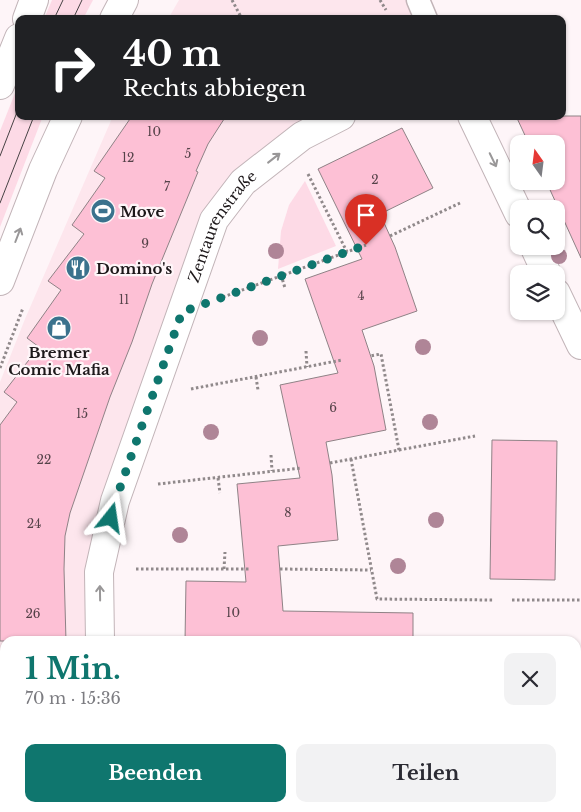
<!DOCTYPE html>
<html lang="de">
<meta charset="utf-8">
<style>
body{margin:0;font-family:"Libre Baskerville",serif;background:#f2f2f3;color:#2b2b33;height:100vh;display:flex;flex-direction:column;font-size:19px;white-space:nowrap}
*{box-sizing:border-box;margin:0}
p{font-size:16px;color:#7c7c81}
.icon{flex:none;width:28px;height:28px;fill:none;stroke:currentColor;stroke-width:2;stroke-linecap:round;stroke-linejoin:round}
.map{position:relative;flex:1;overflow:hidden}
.drawer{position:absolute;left:0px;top:636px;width:581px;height:176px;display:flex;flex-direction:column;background:#fff;border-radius:15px 15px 0 0;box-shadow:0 1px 4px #0004}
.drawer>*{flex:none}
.top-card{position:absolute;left:15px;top:15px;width:551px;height:105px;border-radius:10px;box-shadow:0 1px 4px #0004;background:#202124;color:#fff;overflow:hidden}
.needle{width:32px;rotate:346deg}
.buttons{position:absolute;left:510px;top:135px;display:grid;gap:10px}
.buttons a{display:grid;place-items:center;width:55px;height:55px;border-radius:10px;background:#fff;box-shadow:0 1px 4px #0004;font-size:25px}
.pin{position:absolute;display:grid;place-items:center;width:42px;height:42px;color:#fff;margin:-51px -21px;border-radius:50% 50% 50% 0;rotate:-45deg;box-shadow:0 0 5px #0007}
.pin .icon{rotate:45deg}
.me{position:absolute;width:55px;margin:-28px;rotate:15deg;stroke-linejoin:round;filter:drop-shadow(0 0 4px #0008)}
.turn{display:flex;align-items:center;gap:18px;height:105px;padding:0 25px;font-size:22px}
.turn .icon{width:65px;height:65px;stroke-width:2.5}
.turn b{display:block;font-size:35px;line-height:42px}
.round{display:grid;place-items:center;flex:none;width:52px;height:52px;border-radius:10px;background:#f2f2f3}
.headline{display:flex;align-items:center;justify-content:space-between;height:85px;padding:0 25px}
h1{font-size:30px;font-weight:700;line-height:38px;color:#0f766e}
.button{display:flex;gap:10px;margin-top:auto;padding:10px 25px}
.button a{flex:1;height:58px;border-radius:10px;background:#0f766e;color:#fff;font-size:20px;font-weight:700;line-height:58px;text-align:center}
.button a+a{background:#f2f2f3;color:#2b2b33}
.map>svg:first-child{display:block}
.built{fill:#fde6ed}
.green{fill:#fddae6}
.building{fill:#fdc0d5;stroke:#8f8286}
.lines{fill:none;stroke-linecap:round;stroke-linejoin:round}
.lane-casing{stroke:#c2b4b8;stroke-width:25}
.street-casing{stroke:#c2b4b8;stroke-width:30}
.secondary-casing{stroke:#c2b4b8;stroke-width:30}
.path{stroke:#90898b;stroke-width:3;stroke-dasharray:2.5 2.5;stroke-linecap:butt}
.lane{stroke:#fff;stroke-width:22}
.street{stroke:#fff;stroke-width:28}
.secondary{stroke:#fff;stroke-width:28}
.tram{stroke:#474244;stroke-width:1}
.tree{fill:#af8597}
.oneway{stroke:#999798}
.route{stroke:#0f766e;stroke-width:9;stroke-dasharray:0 16.2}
.labels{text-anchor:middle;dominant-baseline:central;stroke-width:4.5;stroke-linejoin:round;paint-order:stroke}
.number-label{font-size:12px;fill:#554249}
.poi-label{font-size:15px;font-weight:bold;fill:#1d181a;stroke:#fef5f8;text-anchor:start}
.street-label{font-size:15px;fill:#1d181a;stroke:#fef5f8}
</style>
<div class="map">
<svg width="581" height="812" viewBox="0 0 581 812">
<rect width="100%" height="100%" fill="#fef5f8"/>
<!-- built -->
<g class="built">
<polygon points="179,0 418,0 426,19 168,19"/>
<polygon points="113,116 341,116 244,182 115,502 100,641 5,641 5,705 0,705 0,382 25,319"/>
</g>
<!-- green -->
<g class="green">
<polygon points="52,0 93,0 83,19 44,19"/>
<polygon points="19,83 19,116 43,116 0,227 0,131"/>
<polygon points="305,181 336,246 278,269 281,231 289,205"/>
</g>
<!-- building -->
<g class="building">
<polygon points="132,116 226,116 208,144 196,171 198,172 152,284 132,342 110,397 70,513 65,536 64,569 66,641 0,641 0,425 17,402 4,392 39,347 27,338 61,290 48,281 84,234 72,225 105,178 94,171"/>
<polygon points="516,116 581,116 581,258 546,181 556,181 556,144 529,144"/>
<polygon points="402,128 433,188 380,214 395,247 417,311 362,330 374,366 386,430 326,442 332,475 338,540 278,546 283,611 413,613 413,641 185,641 186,581 246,582 237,484 300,478 280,385 338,373 305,279 362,259 318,169"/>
<polygon points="492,440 557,441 555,580 490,579"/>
</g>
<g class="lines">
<defs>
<polyline id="lane" points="418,0 426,19"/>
<g id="street">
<polyline points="472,116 519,214"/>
<polyline points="534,246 547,274"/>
<polyline points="556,293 581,345"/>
<path id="s1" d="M 100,641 L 99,572 L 115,501 L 214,220 L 243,182 L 302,136 L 341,116"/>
<polyline points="0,705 5,705"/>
<polyline points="576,720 581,720"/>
<polyline points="226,808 226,812"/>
</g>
<g id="secondary">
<polyline points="27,19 34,0"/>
<polyline points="114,19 124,0"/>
<polyline points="0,85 19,38"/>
<polyline points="0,281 43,170 68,116"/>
</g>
</defs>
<!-- lane casing -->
<use href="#lane" class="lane-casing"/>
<!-- street casing -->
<use href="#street" class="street-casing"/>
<!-- secondary casing -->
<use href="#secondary" class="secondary-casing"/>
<!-- path -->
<g class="path">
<polyline points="232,0 242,19"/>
<polyline points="380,0 386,10"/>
<polyline points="308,174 347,252"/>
<polyline points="390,236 460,203"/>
<polyline points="281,275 285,288"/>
<polyline points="223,297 366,245"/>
<polyline points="306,351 307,367"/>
<polyline points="0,368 23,308"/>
<polyline points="256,377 258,390"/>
<polyline points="191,389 342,360"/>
<polyline points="399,450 475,436"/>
<polyline points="271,455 272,471"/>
<polyline points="351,459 377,599 493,600"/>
<polyline points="330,463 399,450 381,354 370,356"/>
<polyline points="218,478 220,493"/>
<polyline points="158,484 302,468"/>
<polyline points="136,569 250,569"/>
<polyline points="224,569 225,552"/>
<polyline points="280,569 371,570"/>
<polyline points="512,600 581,600"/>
</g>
<!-- lane -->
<use href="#lane" class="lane"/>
<!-- street -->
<use href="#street" class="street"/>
<!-- secondary -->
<use href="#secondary" class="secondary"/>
<!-- tram -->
<g class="tram">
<polyline points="54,19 63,0"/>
<polyline points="73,19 82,0"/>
<polyline points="0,156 19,107"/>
<polyline points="0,203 34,116"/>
</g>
</g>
<!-- trees -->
<g class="tree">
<circle cx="276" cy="251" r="8"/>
<circle cx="559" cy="256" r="8"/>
<circle cx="260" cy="338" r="8"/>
<circle cx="423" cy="347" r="8"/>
<circle cx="430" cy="422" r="8"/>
<circle cx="211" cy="432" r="8"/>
<circle cx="436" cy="520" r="8"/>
<circle cx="180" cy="535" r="8"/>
<circle cx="398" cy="566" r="8"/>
</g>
<!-- one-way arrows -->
<defs><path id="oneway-shaft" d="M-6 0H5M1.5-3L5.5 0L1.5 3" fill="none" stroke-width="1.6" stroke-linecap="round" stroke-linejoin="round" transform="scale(1.25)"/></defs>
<g class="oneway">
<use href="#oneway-shaft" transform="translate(274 158) rotate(-38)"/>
<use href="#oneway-shaft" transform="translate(493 160) rotate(64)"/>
<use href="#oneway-shaft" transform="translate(18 235) rotate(-69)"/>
<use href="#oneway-shaft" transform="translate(100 593) rotate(-91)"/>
</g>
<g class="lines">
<!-- route -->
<polyline class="route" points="111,518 115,502 182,312 366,245"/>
</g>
<!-- icons -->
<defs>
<symbol id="stadium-disc" viewBox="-11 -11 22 22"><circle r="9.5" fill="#3b728d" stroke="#fef5f8"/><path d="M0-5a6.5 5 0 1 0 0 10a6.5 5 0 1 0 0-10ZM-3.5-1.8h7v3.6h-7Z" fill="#fff"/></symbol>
<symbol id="restaurant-disc" viewBox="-11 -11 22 22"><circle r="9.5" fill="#3b728d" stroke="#fef5f8"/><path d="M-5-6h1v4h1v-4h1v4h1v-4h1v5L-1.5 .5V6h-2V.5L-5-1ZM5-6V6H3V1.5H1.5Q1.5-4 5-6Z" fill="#fff"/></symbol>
<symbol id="shop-disc" viewBox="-11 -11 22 22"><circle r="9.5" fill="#3b728d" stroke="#fef5f8"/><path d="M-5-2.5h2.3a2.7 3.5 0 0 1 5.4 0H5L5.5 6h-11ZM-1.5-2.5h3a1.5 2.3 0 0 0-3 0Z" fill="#fff"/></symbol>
</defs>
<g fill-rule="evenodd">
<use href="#stadium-disc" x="89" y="197" width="28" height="28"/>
<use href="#restaurant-disc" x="64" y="254" width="28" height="28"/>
<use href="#shop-disc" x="45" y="314" width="28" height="28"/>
</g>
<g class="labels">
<!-- number labels -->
<g class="number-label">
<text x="154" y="131">10</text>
<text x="188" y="153">5</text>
<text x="128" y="157">12</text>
<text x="375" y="179">2</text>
<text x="167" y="186">7</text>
<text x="145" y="243">9</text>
<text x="361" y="295">4</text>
<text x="124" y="299">11</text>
<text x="333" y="407">6</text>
<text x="82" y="413">15</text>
<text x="44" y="459">22</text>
<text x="288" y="512">8</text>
<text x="34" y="523">24</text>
<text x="233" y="612">10</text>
<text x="33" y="613">26</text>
</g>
<!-- poi labels -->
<g class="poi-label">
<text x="120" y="211">Move</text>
<text x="96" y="268">Domino's</text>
<text x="59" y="352" text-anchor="middle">Bremer<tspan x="59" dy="17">Comic Mafia</tspan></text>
</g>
<!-- street labels -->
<g class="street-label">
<text stroke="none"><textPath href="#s1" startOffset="438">Zentaurenstraße</textPath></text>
</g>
</g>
</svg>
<div class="buttons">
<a><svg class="needle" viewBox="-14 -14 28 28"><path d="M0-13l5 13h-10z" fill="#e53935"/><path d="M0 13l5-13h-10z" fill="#7c7c81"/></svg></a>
<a><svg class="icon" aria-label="search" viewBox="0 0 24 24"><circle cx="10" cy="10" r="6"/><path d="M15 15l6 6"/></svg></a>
<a><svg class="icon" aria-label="layers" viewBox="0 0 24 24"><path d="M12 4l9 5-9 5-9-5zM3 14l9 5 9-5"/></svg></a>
</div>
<div class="pin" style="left:366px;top:245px;background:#d93025"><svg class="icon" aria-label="arrive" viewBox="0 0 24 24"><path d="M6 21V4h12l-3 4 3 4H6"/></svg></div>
<svg class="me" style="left:111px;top:518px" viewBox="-20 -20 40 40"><path d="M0-17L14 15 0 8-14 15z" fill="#0f766e" stroke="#fff" stroke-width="4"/></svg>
<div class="top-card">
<div class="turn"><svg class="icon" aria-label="right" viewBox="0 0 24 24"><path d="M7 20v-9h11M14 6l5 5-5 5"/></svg><div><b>40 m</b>Rechts abbiegen</div></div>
</div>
<section class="drawer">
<div class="headline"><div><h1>1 Min.</h1><p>70 m · 15:36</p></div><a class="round"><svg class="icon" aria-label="close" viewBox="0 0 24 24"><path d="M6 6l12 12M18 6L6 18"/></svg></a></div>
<div class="button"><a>Beenden</a><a>Teilen</a></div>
</section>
</div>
